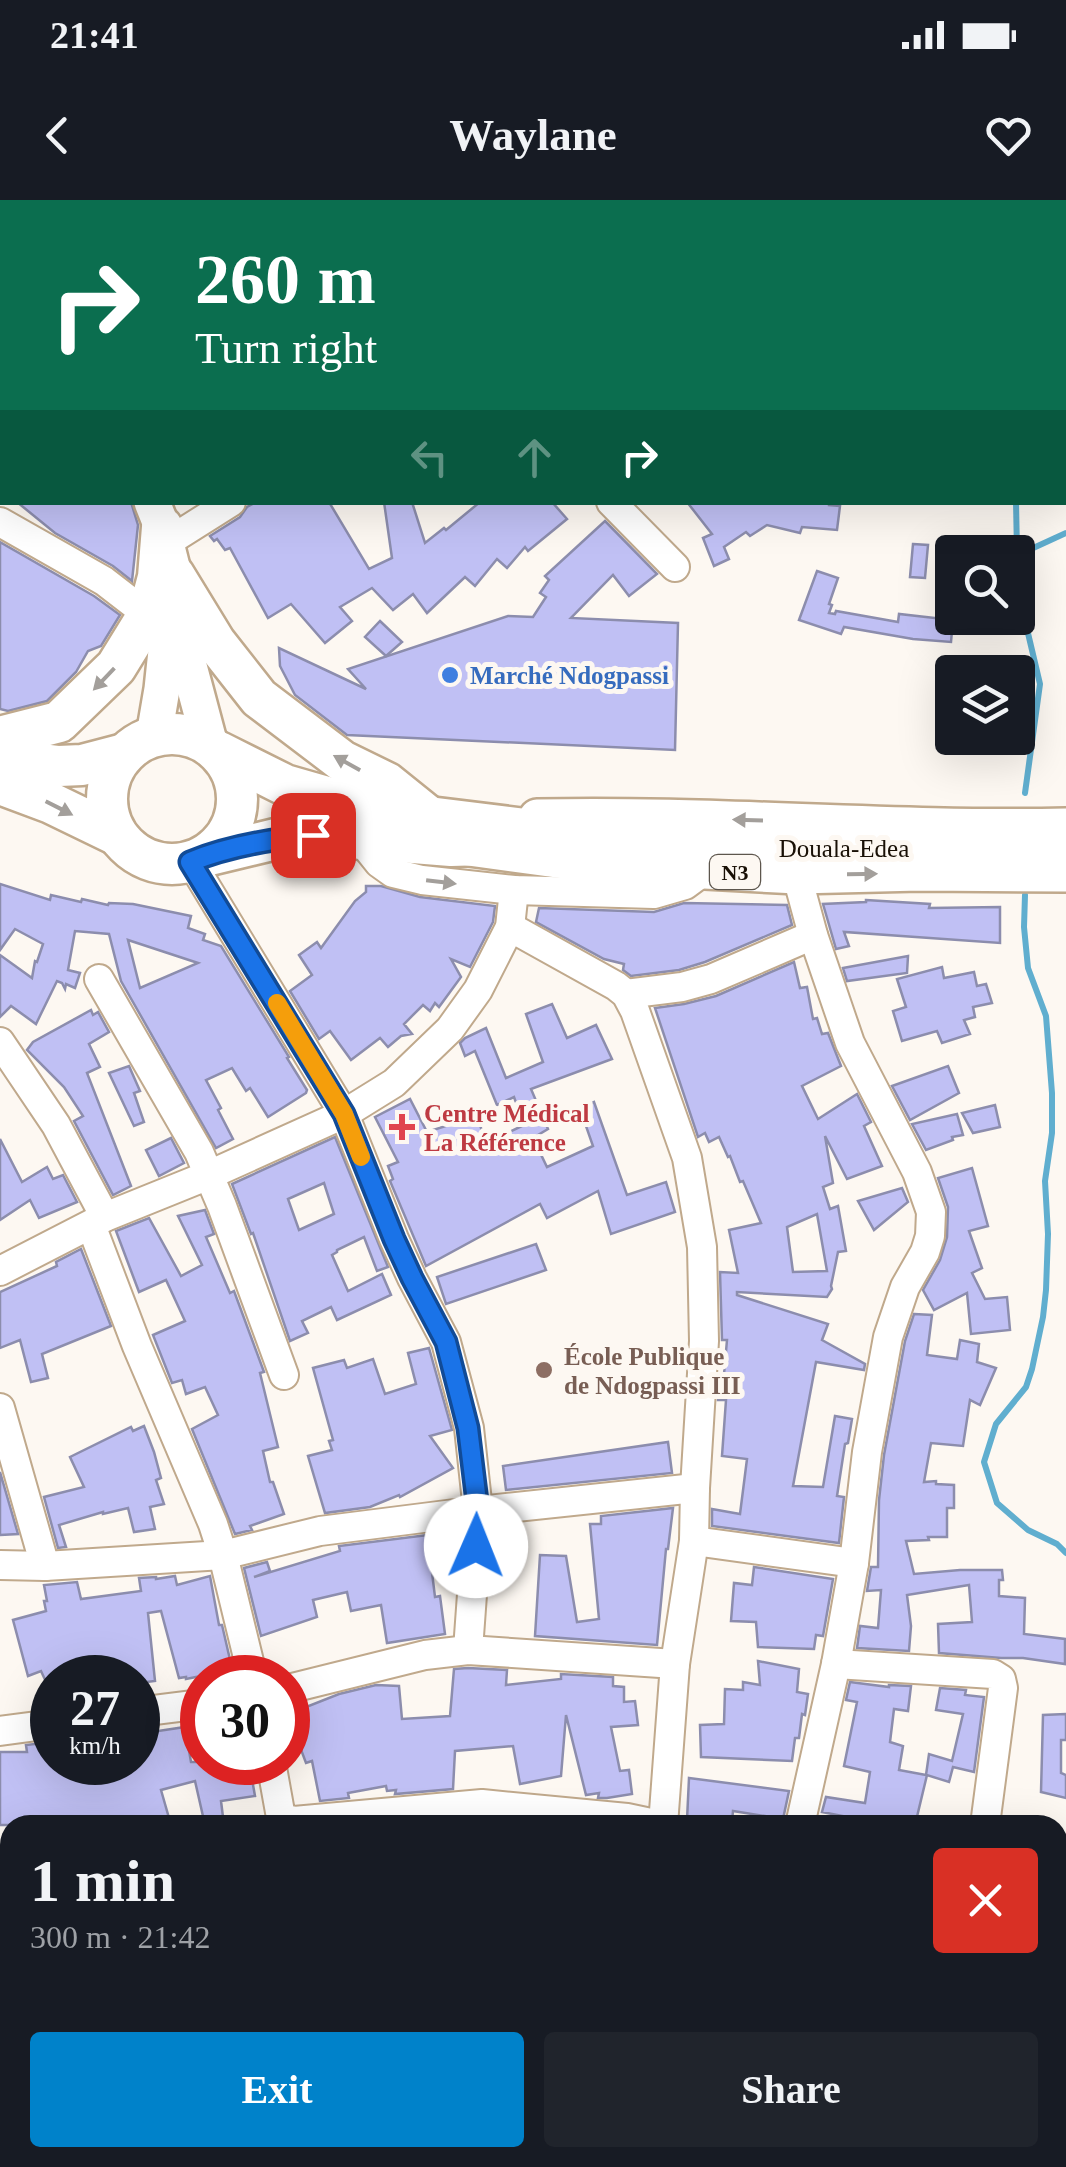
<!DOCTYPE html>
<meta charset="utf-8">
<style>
body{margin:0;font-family:"Times New Roman",serif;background:#20242c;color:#f1f3f6;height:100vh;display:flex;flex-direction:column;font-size:38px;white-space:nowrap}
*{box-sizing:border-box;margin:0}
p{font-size:32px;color:#9ea1a6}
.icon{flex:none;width:55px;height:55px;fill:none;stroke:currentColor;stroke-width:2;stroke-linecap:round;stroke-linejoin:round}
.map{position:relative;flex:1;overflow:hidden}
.side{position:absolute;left:0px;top:1615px;width:1068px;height:352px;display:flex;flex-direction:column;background:#171b24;border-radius:30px 30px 0 0;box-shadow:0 10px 40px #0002}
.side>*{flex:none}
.top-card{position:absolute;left:0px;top:0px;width:1068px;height:305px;box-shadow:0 10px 40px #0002;background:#0b6e4f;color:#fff;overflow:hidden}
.buttons{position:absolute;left:935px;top:335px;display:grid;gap:20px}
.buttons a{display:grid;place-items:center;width:100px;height:100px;border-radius:10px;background:#171b24;box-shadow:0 10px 40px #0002;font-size:50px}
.speed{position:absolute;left:30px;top:1455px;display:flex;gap:20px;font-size:50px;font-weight:700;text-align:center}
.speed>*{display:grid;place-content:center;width:130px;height:130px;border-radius:50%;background:#171b24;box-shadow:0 10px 40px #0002;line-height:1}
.speed small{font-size:25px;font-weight:400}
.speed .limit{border:15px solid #d22;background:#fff;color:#111}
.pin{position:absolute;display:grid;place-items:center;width:85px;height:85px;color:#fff;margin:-42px;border-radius:20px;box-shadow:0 5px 15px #0006}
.me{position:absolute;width:110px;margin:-55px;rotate:1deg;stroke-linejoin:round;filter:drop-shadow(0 0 8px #0008)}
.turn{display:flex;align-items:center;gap:35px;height:210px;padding:0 30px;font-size:45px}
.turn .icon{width:130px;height:130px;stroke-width:2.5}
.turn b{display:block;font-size:70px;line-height:85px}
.lanes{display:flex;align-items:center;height:95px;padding:0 30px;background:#0003;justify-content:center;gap:50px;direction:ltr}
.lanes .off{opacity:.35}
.round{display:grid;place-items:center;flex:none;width:105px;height:105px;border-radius:10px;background:#20242c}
.headline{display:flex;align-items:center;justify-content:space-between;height:170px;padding:0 30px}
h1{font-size:60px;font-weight:800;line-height:75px}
.action{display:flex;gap:20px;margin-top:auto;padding:20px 30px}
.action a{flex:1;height:115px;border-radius:10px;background:#0082ca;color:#fff;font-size:40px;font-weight:800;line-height:115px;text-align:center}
.action a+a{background:#20242c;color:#f1f3f6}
.status{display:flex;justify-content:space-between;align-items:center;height:70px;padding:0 50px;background:#171b24;direction:ltr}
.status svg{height:28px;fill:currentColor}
header{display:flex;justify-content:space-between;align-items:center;height:130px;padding:0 30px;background:#171b24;font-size:45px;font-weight:800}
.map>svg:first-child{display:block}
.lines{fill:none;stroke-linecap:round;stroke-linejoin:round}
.stream{stroke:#60aecf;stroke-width:6}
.building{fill:#c0c0f4;stroke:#8c8dad;stroke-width:2.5;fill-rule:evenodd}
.minor-casing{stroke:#c0a98c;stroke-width:32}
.major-casing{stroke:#c0a98c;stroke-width:40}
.highway-casing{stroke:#c0a98c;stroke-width:45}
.minor{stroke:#fff;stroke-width:28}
.major{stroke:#fff;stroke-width:35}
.highway{stroke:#fff;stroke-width:40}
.oneway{fill:#a39f9b}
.route-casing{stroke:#114b97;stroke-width:25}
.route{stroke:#1a73e8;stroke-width:18}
.slow{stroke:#f59e0b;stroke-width:18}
.shop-dot{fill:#3f7fe0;stroke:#fdf8f2;stroke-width:4}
.health-dot{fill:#e0444e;stroke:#fdf8f2;stroke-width:4}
.education-dot{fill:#8d6e63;stroke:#fdf8f2;stroke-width:4}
.labels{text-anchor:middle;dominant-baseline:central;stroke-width:10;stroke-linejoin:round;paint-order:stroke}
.shield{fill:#fdf8f2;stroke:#5d564d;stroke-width:2.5}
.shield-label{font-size:22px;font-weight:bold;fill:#191006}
.shop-label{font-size:25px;font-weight:bold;fill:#366cbe;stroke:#fdf8f2;text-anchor:start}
.street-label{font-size:25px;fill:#191006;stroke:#fdf8f2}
.health-label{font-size:25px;font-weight:bold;fill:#be3a42;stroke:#fdf8f2;text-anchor:start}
.education-label{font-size:25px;font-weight:bold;fill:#785e54;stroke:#fdf8f2;text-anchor:start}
</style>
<div class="status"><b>21:41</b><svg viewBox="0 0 49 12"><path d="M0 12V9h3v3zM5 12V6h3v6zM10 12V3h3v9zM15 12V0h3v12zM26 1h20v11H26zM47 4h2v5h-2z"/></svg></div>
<header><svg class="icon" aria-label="back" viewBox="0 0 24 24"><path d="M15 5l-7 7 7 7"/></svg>Waylane<svg class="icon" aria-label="heart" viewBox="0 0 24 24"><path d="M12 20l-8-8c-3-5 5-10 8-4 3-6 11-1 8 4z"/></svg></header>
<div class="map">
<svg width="1066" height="1967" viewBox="0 0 1066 1967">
<rect width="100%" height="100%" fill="#fdf8f2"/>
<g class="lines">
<!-- stream -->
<g class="stream">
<polyline points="969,0 970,2"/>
<polyline points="1016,302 1017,352"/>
<polyline points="1018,355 1066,333"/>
<polyline points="1018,391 1040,484 1025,593"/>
<polyline points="1025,695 1024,727 1028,768 1046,816 1052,893 1052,933 1045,981 1048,1034 1046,1090 1043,1117 1032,1169 1026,1187 996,1224 984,1262 997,1303 1028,1330 1057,1344 1066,1353"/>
<polyline points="0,1788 10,1783"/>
<polyline points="563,1958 568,1967"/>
</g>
</g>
<!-- building -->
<g class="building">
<polygon points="17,302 131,302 138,325 132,381 113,366 55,333"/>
<polygon points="256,302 329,302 369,369 392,358 384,302 412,302 425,343 444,328 446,330 480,302 552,302 567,319 528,351 525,347 507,368 497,359 475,386 465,377 427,413 413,394 393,410 372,388 340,407 352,421 325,443 291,404 268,418 230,348 225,350 217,339 214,341 210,336 240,317 247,307"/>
<polygon points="687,302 829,302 829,305 840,306 837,330 802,327 800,333 767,325 750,336 746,332 724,347 729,359 714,366 703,338 712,334"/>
<polygon points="605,321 657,374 629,396 613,375 571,418 678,423 675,550 347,535 295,495 280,466 279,448 366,489 348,469 508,416 533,417 546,397 540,393 549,380 545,376"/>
<polygon points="0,342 94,396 120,415 101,446 88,451 76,472 47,501 8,511 0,509"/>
<polygon points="913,344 928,345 925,378 910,377"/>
<polygon points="817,371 838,378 829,404 832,405 829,413 835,414 836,411 898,422 899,414 953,420 951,442 913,439 844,427 841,434 799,420"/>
<polygon points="380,421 402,442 386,456 365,437"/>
<path d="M 0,684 L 50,700 L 51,695 L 81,702 L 82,699 L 108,705 L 109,703 L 133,704 L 191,716 L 188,728 L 205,734 L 203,740 L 221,746 L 289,857 L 287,858 L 307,890 L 306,893 L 268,917 L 250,888 L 246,891 L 232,868 L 206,880 L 221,908 L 218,910 L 233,939 L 216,948 L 121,781 L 109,734 L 75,731 L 68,770 L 80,773 L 75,788 L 66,784 L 65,789 L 62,783 L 57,781 L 36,824 L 11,806 L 0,817 L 0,755 L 32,778 L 35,761 L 37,762 L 43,744 L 15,729 L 0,750 ZM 128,740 L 198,763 L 140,788 Z"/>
<polygon points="366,686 381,686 420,697 495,706 493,722 470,767 451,759 461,777 439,807 435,803 430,811 423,805 404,824 412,834 401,836 388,847 380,838 351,860 330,831 319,839 290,791 312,775 299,755 317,742 321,748 355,701 366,692"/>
<polygon points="866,700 930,704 929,708 1000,707 1000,743 844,732 849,746 836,749 823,704 866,702"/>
<polygon points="684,703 787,705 792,725 705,762 679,770 631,776 623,770 624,764 604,759 536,722 539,708 654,712"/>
<polygon points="908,756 907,773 847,781 843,768"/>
<path d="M 794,762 L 800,788 L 807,787 L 813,819 L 817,818 L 822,834 L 828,833 L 841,866 L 802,886 L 818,919 L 857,894 L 871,922 L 864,926 L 882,966 L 847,979 L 825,936 L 833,983 L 823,987 L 830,1009 L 838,1006 L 846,1051 L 838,1052 L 831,1086 L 832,1089 L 827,1097 L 737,1092 L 737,1095 L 828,1124 L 822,1140 L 865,1164 L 864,1170 L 816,1162 L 793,1286 L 823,1287 L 835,1216 L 852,1219 L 848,1243 L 845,1244 L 837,1296 L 844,1297 L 839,1343 L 712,1326 L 712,1309 L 740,1314 L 747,1259 L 722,1256 L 726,1200 L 718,1200 L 720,1174 L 724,1174 L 727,1140 L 722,1140 L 720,1072 L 738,1073 L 729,1030 L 761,1023 L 743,981 L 740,982 L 730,956 L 728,957 L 719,937 L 709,942 L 705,933 L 698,937 L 655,808 L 684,804 L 716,796 ZM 817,1014 L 827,1071 L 793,1072 L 787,1027 Z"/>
<polygon points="942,767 944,778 974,772 977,786 986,784 992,803 973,807 975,817 964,820 970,834 942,843 937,831 902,841 893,811 906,807 897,779"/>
<polygon points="552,804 567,838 596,825 612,859 531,889 548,929 533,938 547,967 593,946 580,909 594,902 627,995 666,982 675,1012 611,1034 598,991 547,1018 540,1004 426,1066 390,981 393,979 388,966 398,962 375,917 410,899 427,932 477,916 486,943 524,925 514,897 497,905 475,851 465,856 460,843 465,838 486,828 506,878 543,862 526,814"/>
<polygon points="91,810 93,815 98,812 109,832 89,844 100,867 87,873 131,986 113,995 74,921 83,916 64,887 27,850 33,842"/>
<polygon points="129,866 140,891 134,893 144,922 134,926 109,873"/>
<polygon points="948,866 959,893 910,920 892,886"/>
<polygon points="995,905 1000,927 973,933 962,913"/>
<polygon points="957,914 963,935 952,937 953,940 926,950 912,924"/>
<path d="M 335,937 L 388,1067 L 377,1071 L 364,1037 L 337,1050 L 337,1052 L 332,1055 L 348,1091 L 382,1074 L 391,1095 L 337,1120 L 331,1107 L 302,1121 L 308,1133 L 290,1141 L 253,1033 L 251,1034 L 232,984 ZM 324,983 L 334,1014 L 299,1030 L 288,999 Z"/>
<polygon points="171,938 184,963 159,976 146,950"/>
<polygon points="0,939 22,982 47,967 53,979 63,975 77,1002 39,1018 30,1000 0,1020"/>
<polygon points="972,968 988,1026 969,1031 982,1068 972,1073 985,1099 1007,1097 1010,1130 971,1134 967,1093 934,1110 923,1090 940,1060 947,1037 948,1007 938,978"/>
<polygon points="902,988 908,1002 874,1030 858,1001"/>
<polygon points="205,1010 214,1034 206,1037 230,1093 234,1091 264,1172 260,1173 278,1247 263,1251 270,1282 273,1282 284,1314 250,1326 252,1330 235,1334 192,1229 218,1215 205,1187 186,1194 182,1180 172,1183 153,1135 185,1121 166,1080 139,1092 116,1031 149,1018 181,1076 202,1065 178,1016"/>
<polygon points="536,1044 546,1070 446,1104 437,1077"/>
<polygon points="81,1049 111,1126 42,1154 48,1178 31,1182 20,1140 0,1148 0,1092 57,1066 56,1062"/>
<polygon points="914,1114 932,1115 927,1155 957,1159 960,1140 979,1144 977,1162 996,1168 980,1205 970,1200 963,1246 931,1243 924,1282 936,1281 936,1284 954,1285 954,1308 947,1308 947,1337 928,1337 929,1340 906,1341 914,1374 960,1370 1002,1370 1003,1380 999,1380 999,1396 1025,1398 1024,1434 1065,1439 1065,1464 1023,1458 1001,1458 939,1453 938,1424 972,1422 969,1385 907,1395 911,1426 909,1451 857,1448 860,1426 878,1428 881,1390 867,1391 871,1367 878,1367 879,1300 884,1255 905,1141"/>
<polygon points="429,1148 452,1230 430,1236 453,1268 400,1297 399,1295 370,1307 325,1313 308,1256 332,1250 329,1241 333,1240 313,1168 344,1160 347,1168 373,1159 385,1194 416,1184 408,1153"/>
<polygon points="144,1226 154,1252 161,1278 156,1280 164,1304 150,1307 155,1329 134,1332 128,1308 103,1314 103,1312 59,1325 66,1347 58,1348 44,1297 84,1287 70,1257 131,1227 133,1231"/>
<polygon points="668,1242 672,1273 506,1290 503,1266"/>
<polygon points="0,1272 18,1334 0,1335"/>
<polygon points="673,1308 668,1349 666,1349 657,1445 535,1436 540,1355 566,1356 577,1422 599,1419 590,1324 601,1324 601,1316"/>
<polygon points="452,1332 451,1352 430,1356 435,1397 440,1396 445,1434 387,1443 381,1405 351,1411 347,1392 313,1400 317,1417 261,1436 244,1368 267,1362 270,1371 254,1377 340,1351 339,1346"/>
<polygon points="754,1367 833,1379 823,1436 816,1435 814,1449 758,1447 756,1422 731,1421 734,1383 752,1385"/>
<polygon points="175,1376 177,1385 210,1376 219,1425 222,1425 231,1464 211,1474 186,1479 186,1477 179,1478 161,1411 148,1413 155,1481 138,1483 138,1478 52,1478 52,1482 47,1484 41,1471 28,1476 13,1420 46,1411 44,1401 47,1401 44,1385 77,1382 81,1399 141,1391 139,1378 156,1377 156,1379"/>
<polygon points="758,1461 799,1469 797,1492 808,1494 805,1515 802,1514 799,1538 795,1538 792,1561 701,1557 700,1525 724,1524 725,1489 743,1490 743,1482 760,1485"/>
<polygon points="468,1468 507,1470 506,1485 561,1479 561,1474 613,1477 613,1486 624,1487 624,1502 635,1501 638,1525 611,1527 620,1571 629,1570 632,1594 607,1598 598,1598 599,1593 586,1595 566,1515 561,1576 520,1584 513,1546 455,1551 453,1589 395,1594 396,1590 387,1591 386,1586 348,1593 349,1598 320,1601 312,1561 306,1563 294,1531 304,1529 301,1509 339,1494 376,1485 399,1486 402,1519 450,1516 454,1469"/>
<polygon points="850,1482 889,1487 889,1485 911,1486 908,1511 894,1509 890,1542 903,1546 899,1570 926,1575 929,1554 952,1561 963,1514 936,1510 940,1488 966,1490 965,1495 984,1497 974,1572 953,1567 949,1582 927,1575 915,1625 888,1625 822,1612 826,1597 865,1603 870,1572 844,1566 857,1502 846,1500"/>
<polygon points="1066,1514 1066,1540 1061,1540 1061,1573 1066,1575 1066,1598 1041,1592 1043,1515"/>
<polygon points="185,1527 191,1562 232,1562 233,1571 250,1568 255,1596 221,1601 224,1625 205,1625 195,1581 161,1590 171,1625 69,1625 69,1621 22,1621 22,1625 0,1625 0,1552 27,1552 26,1545 52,1542 52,1562 138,1562 138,1534"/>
<polygon points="689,1578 789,1591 783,1619 733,1611 732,1622 687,1620"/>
</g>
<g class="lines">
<defs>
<g id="minor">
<polyline points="330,0 332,2"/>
<polyline points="638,0 641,2"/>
<polyline points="499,2 503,0"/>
<polyline points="1065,204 1066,203"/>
<polyline points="611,302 675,367"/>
<polyline points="0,322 104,381 148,415"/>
<polyline points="166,343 231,302"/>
<polyline points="359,638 379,663 393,673 422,680 514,690 654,694 685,685 704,671"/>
<polyline points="191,662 344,914 394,1039 412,1078 446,1142 469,1228 478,1311 468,1450"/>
<polyline points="797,676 813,735 850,843 917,972 931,1012 930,1036 925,1052 905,1087 888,1137 867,1252 854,1363 836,1464 800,1625"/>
<polyline points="510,727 616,786 626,794 635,811 687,958 702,1047 704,1141 695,1288"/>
<polyline points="99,779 199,952 222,1006 284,1175"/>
<polyline points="626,794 682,787 711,779 813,735"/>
<polyline points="0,842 56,925 105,1017"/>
<polyline points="91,1025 137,1146 213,1324 223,1355 253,1478"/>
<polyline points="0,1071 105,1017 209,975 344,914 394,883 450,829 478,790 510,727 514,690"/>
<polyline points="0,1208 45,1366"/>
<polyline points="694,1341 854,1363"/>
<polyline points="0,1365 45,1366 223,1355 320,1331 478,1311 695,1288 694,1341 675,1464 663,1625"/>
<polyline points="836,1464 993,1474 1001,1479 1003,1488 985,1625"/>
<polyline points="288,1489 425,1455 468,1450 675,1464"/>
<polyline points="138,1512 202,1504"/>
<polyline points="0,1531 52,1524"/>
<polyline points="271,1562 280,1612 285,1619 294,1621 482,1604 627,1618 660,1625"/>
<polyline points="693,1958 697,1967"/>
<polyline points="360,1967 361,1958"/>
</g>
<g id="major">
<polyline points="0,76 2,79"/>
<polyline points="152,302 162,327 174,375 162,489 154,536"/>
<polyline points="177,421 210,545"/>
<path d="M 537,617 C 713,613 890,630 1066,626"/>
<polyline points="454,646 594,665 797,676 920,673 1066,674"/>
</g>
<g id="highway">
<polyline points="174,375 215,442 259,498 342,561 387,583 428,616"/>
<circle cx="172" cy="599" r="65"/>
<polyline points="0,537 59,522 116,467 148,415 158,377 162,327"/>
<polyline points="219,552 285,585 372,610 623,641 762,648 1066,648"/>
<polyline points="0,559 59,566 82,565 124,554"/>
<polyline points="0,584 51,603 117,635"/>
<polyline points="205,656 280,638 313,635 451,646 484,645"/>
</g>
</defs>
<!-- minor casing -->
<use href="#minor" class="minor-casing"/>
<!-- major casing -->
<use href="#major" class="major-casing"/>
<!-- highway casing -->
<use href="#highway" class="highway-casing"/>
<!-- minor -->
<use href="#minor" class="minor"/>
<!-- major -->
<use href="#major" class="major"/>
<!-- highway -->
<use href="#highway" class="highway"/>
</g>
<!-- one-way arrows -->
<defs><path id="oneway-solid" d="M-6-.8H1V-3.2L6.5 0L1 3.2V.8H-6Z" transform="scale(2.5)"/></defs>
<g class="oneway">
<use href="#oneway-solid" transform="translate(104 479) rotate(134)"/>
<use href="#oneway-solid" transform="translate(347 563) rotate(-151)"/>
<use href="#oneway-solid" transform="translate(59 608) rotate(27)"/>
<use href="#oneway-solid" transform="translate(748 620) rotate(-178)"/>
<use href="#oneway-solid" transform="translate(862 674) rotate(-1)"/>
<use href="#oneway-solid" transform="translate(441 682) rotate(7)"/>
</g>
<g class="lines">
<defs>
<path id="route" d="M 313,635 C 272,639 228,646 190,662 L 344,914 L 394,1039 L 412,1078 L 446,1142 L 468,1228 L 478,1310 L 476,1346"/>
</defs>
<!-- route casing -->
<use href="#route" class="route-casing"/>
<!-- route -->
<use href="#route" class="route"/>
<!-- slow -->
<polyline class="slow" points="277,803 344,914 361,957"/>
</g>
<!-- markers -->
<circle class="shop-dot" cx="450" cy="475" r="10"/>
<path class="health-dot" d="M397 912h10v10h10v10h-10v10h-10v-10h-10v-10h10z"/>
<circle class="education-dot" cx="544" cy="1170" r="10"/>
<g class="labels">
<!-- shield labels -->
<rect class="shield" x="710" y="655" width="50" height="34" rx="8"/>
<g class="shield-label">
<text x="735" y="672">N3</text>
</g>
<!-- shop labels -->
<g class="shop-label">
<text x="470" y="475">Marché Ndogpassi</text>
</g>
<!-- street labels -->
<g class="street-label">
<text x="844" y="648">Douala-Edea</text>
</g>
<!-- health labels -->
<g class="health-label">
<text x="424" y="913">Centre Médical<tspan x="424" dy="29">La Référence</tspan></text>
</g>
<!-- education labels -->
<g class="education-label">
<text x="564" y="1156">École Publique<tspan x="564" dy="29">de Ndogpassi III</tspan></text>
</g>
</g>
</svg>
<div class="buttons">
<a><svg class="icon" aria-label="search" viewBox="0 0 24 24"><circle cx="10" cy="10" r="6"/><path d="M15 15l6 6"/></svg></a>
<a><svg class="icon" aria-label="layers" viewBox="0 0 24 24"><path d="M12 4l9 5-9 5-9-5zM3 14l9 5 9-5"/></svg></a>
</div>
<div class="speed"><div>27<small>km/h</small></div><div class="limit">30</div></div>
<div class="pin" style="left:313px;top:635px;background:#d93025"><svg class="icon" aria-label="arrive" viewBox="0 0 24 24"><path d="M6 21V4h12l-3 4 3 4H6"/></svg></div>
<svg class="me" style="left:476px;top:1346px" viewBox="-20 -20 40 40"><circle r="19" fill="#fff"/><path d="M0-13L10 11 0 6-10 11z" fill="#1a73e8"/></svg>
<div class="top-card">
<div class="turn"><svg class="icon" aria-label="right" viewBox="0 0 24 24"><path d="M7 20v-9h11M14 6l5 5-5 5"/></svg><div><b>260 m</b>Turn right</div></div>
<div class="lanes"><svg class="icon off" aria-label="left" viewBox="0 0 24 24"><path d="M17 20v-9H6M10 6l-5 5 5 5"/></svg><svg class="icon off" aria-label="ahead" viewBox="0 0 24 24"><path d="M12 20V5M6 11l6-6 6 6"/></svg><svg class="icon" aria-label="right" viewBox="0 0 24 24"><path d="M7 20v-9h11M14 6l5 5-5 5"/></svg></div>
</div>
<section class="side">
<div class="headline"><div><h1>1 min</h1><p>300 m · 21:42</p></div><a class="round" style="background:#d93025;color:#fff"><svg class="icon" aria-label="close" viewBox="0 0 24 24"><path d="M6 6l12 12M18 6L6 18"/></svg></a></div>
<div class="action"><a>Exit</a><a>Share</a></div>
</section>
</div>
